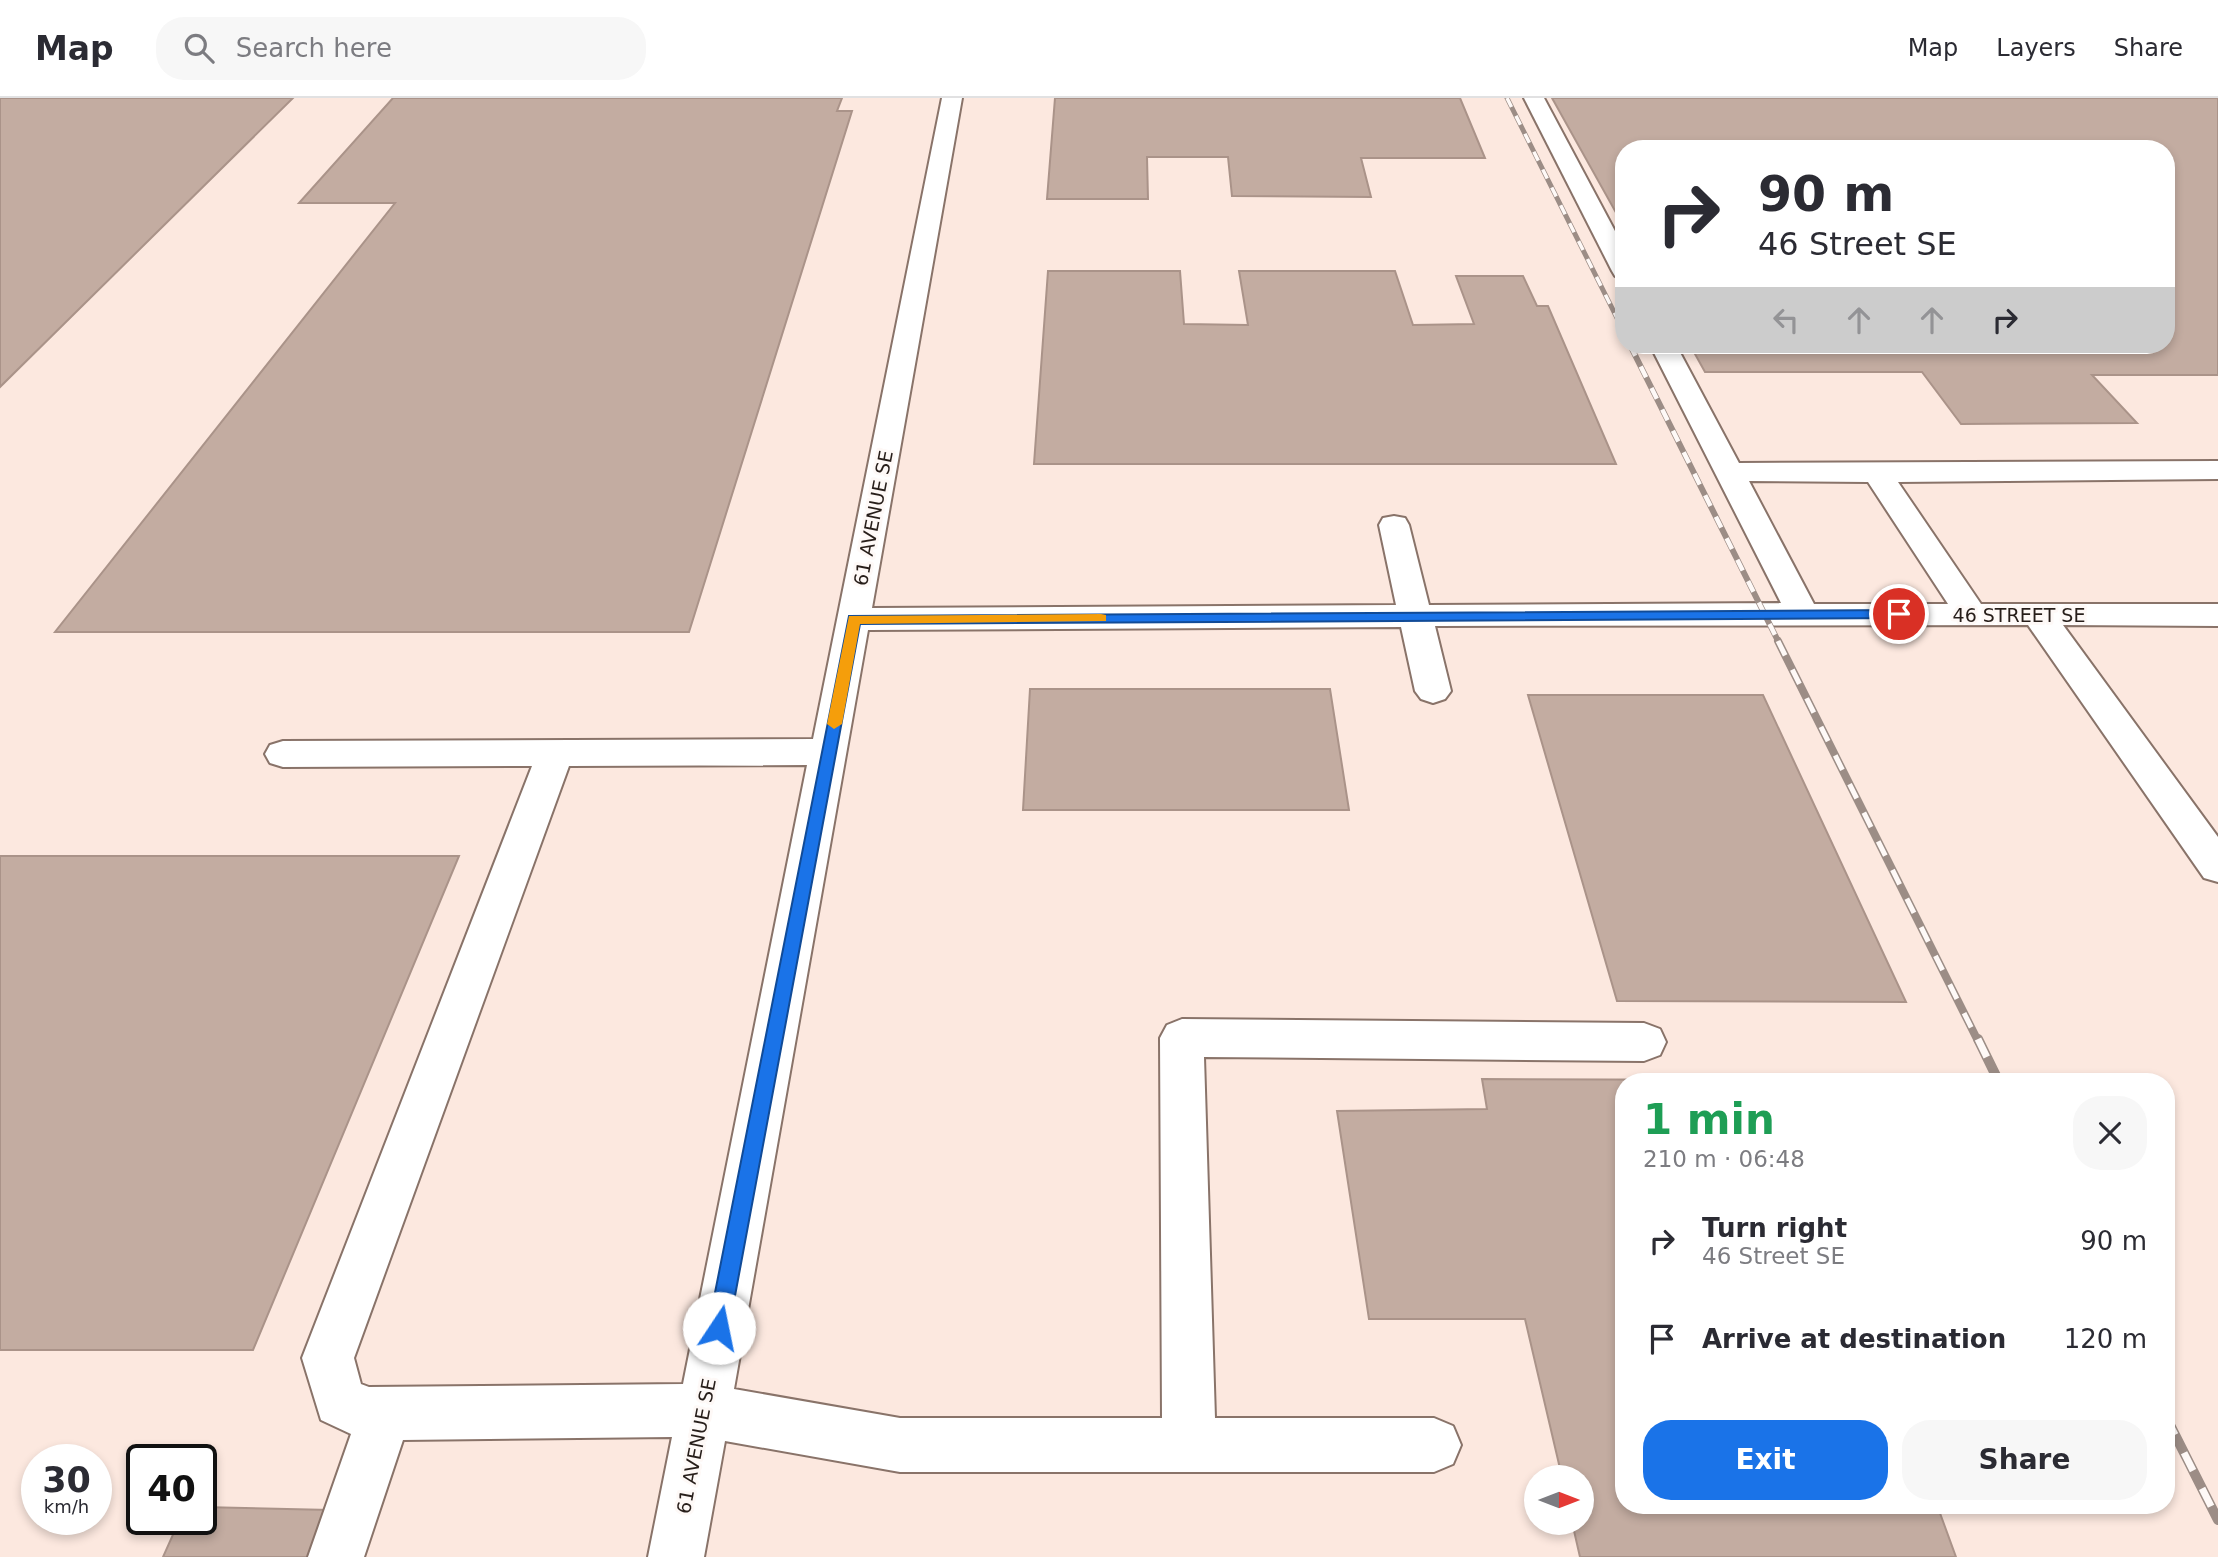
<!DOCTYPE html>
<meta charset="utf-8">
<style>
body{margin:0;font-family:"DejaVu Sans",sans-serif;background:#f7f7f7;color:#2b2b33;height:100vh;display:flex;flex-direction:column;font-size:26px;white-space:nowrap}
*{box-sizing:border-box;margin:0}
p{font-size:23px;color:#7c7c81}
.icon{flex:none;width:38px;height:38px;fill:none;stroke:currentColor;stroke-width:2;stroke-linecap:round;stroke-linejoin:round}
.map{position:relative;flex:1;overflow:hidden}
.panel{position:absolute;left:1615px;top:975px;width:560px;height:441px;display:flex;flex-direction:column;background:#fff;border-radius:28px;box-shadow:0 4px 10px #0003}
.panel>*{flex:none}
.top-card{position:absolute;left:1615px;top:42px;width:560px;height:214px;border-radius:28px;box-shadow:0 4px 10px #0003;background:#fff;color:#2b2b33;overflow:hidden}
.needle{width:46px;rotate:90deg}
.controls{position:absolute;left:1524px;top:1367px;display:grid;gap:14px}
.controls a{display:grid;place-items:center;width:70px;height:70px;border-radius:50%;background:#fff;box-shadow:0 4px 10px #0003;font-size:35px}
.speed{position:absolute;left:21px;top:1346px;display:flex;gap:14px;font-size:35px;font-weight:700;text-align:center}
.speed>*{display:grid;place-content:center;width:91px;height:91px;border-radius:50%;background:#fff;box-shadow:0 4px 10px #0003;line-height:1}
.speed small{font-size:18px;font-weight:400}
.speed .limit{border:4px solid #111;border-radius:10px;background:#fff;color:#111}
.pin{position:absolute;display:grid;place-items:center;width:60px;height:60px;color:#fff;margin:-30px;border:4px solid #fff;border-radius:50%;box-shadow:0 2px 7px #0007}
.me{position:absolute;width:77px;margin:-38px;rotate:11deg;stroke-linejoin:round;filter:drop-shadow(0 0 5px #0008)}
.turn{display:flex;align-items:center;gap:24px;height:147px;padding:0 28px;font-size:32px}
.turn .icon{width:91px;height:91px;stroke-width:2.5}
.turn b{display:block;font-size:49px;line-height:60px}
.lanes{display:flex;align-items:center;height:66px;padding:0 28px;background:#0003;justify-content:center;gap:35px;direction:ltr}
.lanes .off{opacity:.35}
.round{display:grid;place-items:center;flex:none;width:74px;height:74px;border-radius:28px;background:#f7f7f7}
.summary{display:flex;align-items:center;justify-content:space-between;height:119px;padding:0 28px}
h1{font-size:42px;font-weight:800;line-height:52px;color:#1e9e55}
.cta{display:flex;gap:14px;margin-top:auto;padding:14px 28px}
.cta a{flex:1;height:80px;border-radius:28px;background:#1a73e8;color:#fff;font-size:28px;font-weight:800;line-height:80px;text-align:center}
.cta a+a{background:#f7f7f7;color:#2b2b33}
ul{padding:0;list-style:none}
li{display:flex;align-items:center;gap:21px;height:98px;padding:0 28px}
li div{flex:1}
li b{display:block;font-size:26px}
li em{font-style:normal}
header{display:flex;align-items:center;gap:42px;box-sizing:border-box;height:98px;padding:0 35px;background:#fff;border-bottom:2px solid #e1e1e2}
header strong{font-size:33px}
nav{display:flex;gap:38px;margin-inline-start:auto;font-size:24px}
.search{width:490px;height:63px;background:#f7f7f7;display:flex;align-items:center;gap:18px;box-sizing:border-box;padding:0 24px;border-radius:28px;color:#7c7c81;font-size:26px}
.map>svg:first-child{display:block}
.building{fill:#c3aca1;stroke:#aa9389;stroke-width:2}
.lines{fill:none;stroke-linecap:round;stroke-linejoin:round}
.minor-casing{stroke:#897369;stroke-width:4}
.minor{fill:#fff;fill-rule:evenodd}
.rail-far3-casing{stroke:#9c8d86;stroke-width:5}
.rail-far2-casing{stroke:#9c8d86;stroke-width:6}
.rail-far1-casing{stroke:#9c8d86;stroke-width:8}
.rail-casing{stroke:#9c8d86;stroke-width:10}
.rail-far3{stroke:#fef9f7;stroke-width:3.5;stroke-dasharray:10;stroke-linecap:butt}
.rail-far2{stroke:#fef9f7;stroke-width:4.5;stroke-dasharray:12;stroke-linecap:butt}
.rail-far1{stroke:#fef9f7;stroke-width:5;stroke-dasharray:16;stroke-linecap:butt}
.rail{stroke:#fef9f7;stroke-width:7;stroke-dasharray:20;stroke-linecap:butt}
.route{fill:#1a73e8;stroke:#114b97;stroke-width:2}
.slow{fill:#f59e0b}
.labels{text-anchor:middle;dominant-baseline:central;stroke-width:6;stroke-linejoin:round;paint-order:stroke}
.street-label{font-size:19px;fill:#271e1a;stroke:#fef9f7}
</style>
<header>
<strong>Map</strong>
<div class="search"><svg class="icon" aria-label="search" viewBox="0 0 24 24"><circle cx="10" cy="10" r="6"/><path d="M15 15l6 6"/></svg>Search here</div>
<nav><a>Map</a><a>Layers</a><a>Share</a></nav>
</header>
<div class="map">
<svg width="2218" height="1459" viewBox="0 0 2218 1459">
<rect width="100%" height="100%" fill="#fce8df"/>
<!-- building -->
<g class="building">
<polygon points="0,0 293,0 0,289"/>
<polygon points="393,0 842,0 837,13 852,13 689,534 55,534 395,105 299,105"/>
<polygon points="1055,0 1460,0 1485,60 1361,60 1371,99 1232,98 1228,59 1147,59 1148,101 1047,101"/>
<polygon points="1552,0 2218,0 2218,277 2092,277 2137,325 1961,326 1922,274 1705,274 1690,247 2166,247 2166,51 1624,51 1624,129"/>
<polygon points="1048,173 1180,173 1184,226 1248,227 1239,173 1395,173 1413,227 1474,226 1456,178 1523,178 1537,208 1548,208 1616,366 1034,366"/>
<polygon points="1030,591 1330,591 1349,712 1023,712"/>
<polygon points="1528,597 1763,597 1906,904 1617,903"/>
<polygon points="0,758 459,758 253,1252 0,1252"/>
<polygon points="1482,981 1777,982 1624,984 1624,1407 1937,1407 1956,1459 1580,1459 1572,1424 1582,1424 1582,1379 1562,1379 1525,1221 1369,1221 1337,1013 1487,1011"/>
<polygon points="201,1409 330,1412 312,1459 163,1459 180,1421 201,1421"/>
</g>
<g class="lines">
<defs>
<g id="minor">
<path d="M 942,0 L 962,0 L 872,510 L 1396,507 L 1379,427 L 1383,420 L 1394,418 L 1405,420 L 1409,427 L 1429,507 L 1781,505 L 1650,247 L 1676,247 L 1739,365 L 2218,363 L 2218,381 L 1898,384 L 1981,506 L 2218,506 L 2218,528 L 2063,527 L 2218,739 L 2218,784 L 2204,780 L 2028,527 L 1435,528 L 1451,593 L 1445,601 L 1433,605 L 1421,601 L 1415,593 L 1401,529 L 868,532 L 734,1291 L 900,1320 L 1162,1320 L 1160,940 L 1167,927 L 1182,921 L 1644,925 L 1660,931 L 1666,944 L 1660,957 L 1644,963 L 1204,959 L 1215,1320 L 1434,1320 L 1453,1328 L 1461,1347 L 1453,1366 L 1434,1374 L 900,1374 L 725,1343 L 704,1459 L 648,1459 L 672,1339 L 403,1342 L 364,1459 L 308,1459 L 351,1336 L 321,1322 L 302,1260 L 532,668 L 283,669 L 270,665 L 265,656 L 270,647 L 283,643 L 813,641 ZM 1749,383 L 1868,384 L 1948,506 L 1814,506 ZM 807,667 L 683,1286 L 369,1289 L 361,1286 L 354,1260 L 569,668 Z"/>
<polygon points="1524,0 1544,0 1624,150 1624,180 1615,178 1612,173"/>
</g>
</defs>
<!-- minor casing -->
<use href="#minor" class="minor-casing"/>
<!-- minor -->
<use href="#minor" class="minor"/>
<defs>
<polyline id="rail-far3" points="1507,0 1624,234"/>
<polyline id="rail-far2" points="1630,247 1779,545"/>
<polyline id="rail-far1" points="1778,543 1978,943"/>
<g id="rail">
<polyline points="1978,941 1999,984"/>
<polyline points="2166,1319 2218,1422"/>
</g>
</defs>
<!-- rail-far3 casing -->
<use href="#rail-far3" class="rail-far3-casing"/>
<!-- rail-far2 casing -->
<use href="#rail-far2" class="rail-far2-casing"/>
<!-- rail-far1 casing -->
<use href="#rail-far1" class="rail-far1-casing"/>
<!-- rail casing -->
<use href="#rail" class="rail-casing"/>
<!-- rail-far3 -->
<use href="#rail-far3" class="rail-far3"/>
<!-- rail-far2 -->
<use href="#rail-far2" class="rail-far2"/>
<!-- rail-far1 -->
<use href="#rail-far1" class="rail-far1"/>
<!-- rail -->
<use href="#rail" class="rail"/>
</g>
<!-- route -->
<polygon class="route" points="1899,512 1904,513 1904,520 860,526 729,1230 726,1237 719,1240 711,1237 708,1230 849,518"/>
<!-- slow -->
<polygon class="slow" points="1101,516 1106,517 1106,523 860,526 842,626 834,631 827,626 849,518"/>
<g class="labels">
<!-- street labels -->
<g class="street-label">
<text transform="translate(873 420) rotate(-79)">61 AVENUE SE</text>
<text x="2019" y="517">46 STREET SE</text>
<text transform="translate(696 1348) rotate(-79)">61 AVENUE SE</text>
</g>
</g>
</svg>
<div class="controls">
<a><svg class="needle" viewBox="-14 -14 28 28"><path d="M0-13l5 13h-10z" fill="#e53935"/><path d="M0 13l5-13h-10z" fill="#7c7c81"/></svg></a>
</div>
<div class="speed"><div>30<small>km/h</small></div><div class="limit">40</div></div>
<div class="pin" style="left:1899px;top:516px;background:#d93025"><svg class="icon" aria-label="arrive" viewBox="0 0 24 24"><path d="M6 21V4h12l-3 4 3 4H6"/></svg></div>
<svg class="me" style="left:719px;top:1230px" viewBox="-20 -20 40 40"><circle r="19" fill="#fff"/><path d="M0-13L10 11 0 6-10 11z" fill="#1a73e8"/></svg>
<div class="top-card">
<div class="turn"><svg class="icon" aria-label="right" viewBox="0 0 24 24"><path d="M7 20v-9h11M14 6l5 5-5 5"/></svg><div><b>90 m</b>46 Street SE</div></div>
<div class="lanes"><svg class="icon off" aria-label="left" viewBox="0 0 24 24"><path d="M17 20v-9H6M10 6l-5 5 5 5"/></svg><svg class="icon off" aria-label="ahead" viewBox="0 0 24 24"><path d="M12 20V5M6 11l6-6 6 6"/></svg><svg class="icon off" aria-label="ahead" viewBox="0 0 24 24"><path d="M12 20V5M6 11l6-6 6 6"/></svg><svg class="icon" aria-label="right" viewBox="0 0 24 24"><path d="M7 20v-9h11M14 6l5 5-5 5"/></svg></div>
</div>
<section class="panel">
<div class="summary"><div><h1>1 min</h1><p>210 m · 06:48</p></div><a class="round"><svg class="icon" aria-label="close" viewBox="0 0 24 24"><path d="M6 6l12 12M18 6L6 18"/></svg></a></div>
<ul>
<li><svg class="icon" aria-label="right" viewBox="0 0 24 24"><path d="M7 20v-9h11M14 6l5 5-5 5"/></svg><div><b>Turn right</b><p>46 Street SE</p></div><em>90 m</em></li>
<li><svg class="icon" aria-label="arrive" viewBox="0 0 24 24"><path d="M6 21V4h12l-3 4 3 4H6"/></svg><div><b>Arrive at destination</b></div><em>120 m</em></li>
</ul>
<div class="cta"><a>Exit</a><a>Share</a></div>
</section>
</div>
